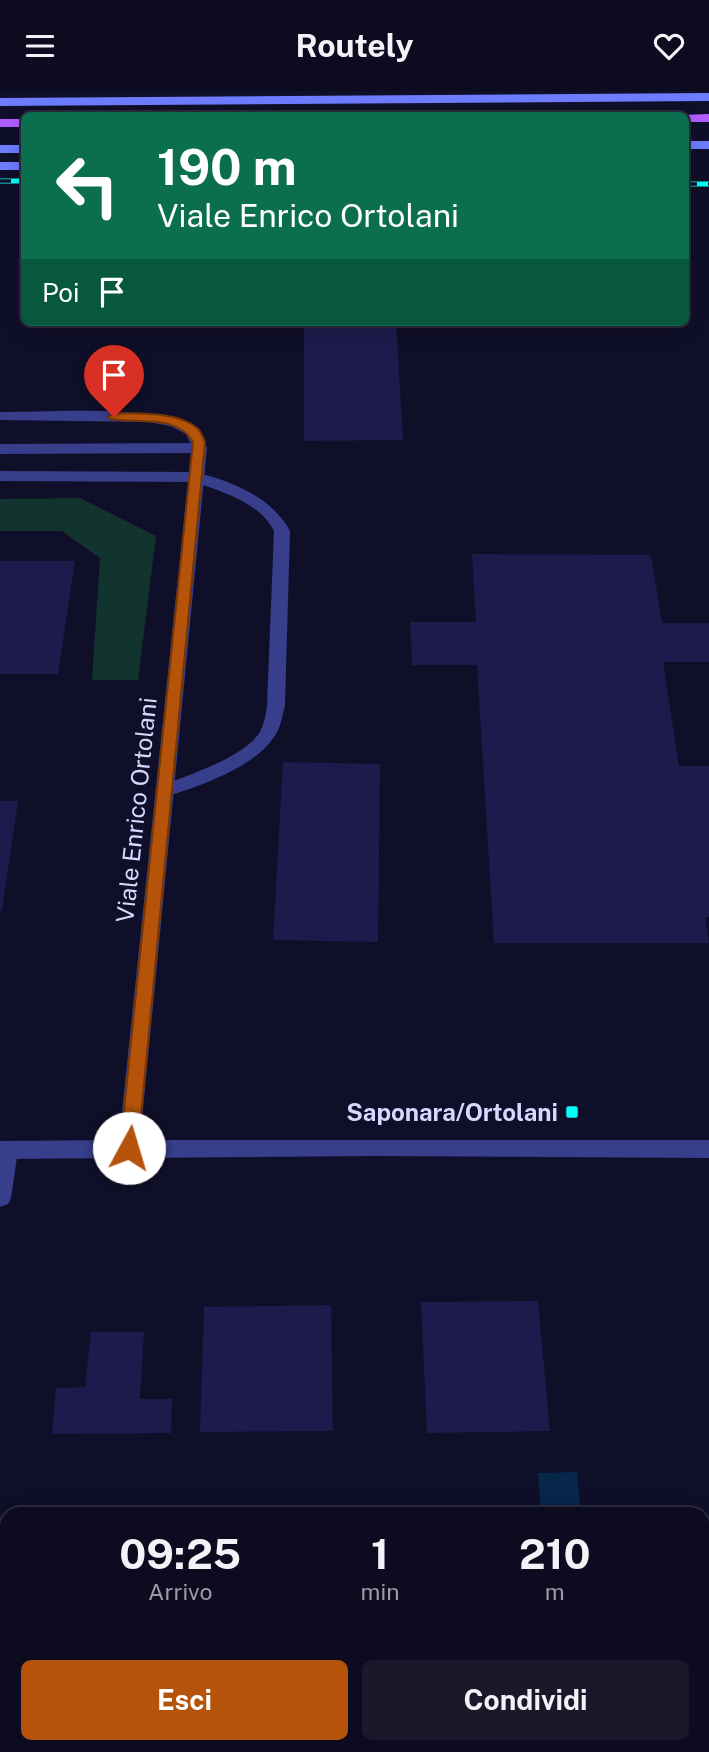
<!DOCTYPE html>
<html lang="it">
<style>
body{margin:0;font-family:"Public Sans",sans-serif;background:#1a192c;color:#f1f3f6;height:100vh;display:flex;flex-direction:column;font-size:26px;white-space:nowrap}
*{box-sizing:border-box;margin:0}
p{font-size:23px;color:#9a9ba4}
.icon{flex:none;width:38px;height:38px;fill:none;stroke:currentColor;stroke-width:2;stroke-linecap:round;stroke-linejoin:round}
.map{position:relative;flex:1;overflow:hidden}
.drawer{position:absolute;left:0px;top:1416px;width:710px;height:247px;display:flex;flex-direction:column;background:#0c0b1f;border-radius:21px 21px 0 0;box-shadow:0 4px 18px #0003,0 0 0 2px #2c2b3d}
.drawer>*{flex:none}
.guide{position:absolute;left:21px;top:21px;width:668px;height:214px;border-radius:10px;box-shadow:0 4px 18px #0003,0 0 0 2px #2c2b3d;background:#0b6e4f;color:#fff;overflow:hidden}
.pin{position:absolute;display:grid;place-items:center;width:60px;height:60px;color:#fff;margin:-72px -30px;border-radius:50% 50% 50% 0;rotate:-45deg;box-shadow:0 0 7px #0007}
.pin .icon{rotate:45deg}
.me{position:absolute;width:77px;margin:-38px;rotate:6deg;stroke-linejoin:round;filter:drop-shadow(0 0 5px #0008)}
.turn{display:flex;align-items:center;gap:24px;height:147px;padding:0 21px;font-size:32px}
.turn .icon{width:91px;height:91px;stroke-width:2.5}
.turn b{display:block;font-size:49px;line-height:60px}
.then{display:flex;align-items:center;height:66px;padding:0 21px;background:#0003;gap:14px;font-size:26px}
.eta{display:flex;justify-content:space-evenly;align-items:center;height:119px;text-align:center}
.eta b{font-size:42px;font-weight:700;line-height:49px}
.primary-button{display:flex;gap:14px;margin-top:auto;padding:14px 21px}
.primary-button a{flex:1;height:80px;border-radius:10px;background:#b45309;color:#fff;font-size:28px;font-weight:700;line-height:80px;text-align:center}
.primary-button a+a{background:#1a192c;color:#f1f3f6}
header{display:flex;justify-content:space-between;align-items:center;height:91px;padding:0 21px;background:#0c0b1f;font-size:32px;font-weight:700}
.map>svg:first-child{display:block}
.green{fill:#11342e}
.water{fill:#07274a}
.building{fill:#1e1a4c}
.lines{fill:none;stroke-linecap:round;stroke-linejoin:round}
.service{fill:#373e8b;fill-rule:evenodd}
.minor{fill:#373e8b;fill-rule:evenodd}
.tertiary{fill:#373e8b;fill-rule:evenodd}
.secondary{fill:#6e7cff;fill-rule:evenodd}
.primary{fill:#b05eff;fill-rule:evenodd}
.rail-casing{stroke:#03fffa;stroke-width:5}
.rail{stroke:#100f29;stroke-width:3.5;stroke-dasharray:11;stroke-linecap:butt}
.route{fill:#b45309;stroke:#753606;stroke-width:2}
.poi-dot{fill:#03fffa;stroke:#100f29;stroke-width:2.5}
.labels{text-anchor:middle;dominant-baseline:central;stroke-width:7;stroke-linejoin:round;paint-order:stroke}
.street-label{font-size:24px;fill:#d7d7ff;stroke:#100f29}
.poi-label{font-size:24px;font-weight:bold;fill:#d7d7ff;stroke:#100f29;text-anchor:end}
</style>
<header><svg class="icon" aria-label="menu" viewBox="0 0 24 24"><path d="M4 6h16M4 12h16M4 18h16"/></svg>Routely<svg class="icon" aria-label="heart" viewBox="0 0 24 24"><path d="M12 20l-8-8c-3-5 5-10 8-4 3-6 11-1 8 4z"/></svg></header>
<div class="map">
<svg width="709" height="1661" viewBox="0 0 709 1661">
<rect width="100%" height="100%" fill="#100f29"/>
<!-- green -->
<polygon class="green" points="80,407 156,445 138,589 92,589 100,467 62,440 0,440 0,408"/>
<!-- water -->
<polygon class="water" points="577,1381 581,1423 541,1423 538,1382"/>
<!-- building -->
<g class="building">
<polygon points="304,231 396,231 403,349 304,350"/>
<polygon points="472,463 651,464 662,532 709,532 709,571 663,571 679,675 709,675 709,826 705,826 709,852 494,852 477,574 412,574 410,531 476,531"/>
<polygon points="0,470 75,470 58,583 0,583"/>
<polygon points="283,671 380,673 378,851 273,849"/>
<polygon points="0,710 18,710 2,820 0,819"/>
<polygon points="538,1210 550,1340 427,1342 421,1211"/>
<polygon points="331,1214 333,1340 200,1341 204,1216"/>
<polygon points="91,1241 144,1241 140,1308 172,1308 171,1342 52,1343 56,1297 85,1296"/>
<polygon points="39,1657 93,1659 93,1661 38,1661"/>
</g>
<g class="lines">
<!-- service -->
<path class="service" d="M 195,381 C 231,390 272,406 290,440 L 285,614 C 282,627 280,640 271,650 C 251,677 196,697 164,706 L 158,704 L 155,700 L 158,696 C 187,684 242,668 260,641 C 264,633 266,623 267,614 L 274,440 C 258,409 220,401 190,389 L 187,386 Z"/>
<!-- minor -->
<g class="minor">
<path d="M 0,321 C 57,321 148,313 198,337 L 207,357 L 204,360 L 194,360 L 186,343 L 170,335 L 148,331 L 0,329 Z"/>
<polygon points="0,380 195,381 203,386 195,391 0,390"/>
<polygon points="7,1050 15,1053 18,1059 11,1107 8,1113 0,1116 0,1053"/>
</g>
<!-- tertiary -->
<polygon class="tertiary" points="199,352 207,357 140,1049 709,1049 709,1067 374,1065 0,1068 0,1050 119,1049 191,362 0,363 0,353"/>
<!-- secondary -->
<g class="secondary">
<polygon points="709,2 709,10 0,15 0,7"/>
<rect x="686" y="50" width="23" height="8"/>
<rect x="0" y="54" width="24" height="8"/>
<rect x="0" y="71" width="24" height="8"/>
</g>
<!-- primary -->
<g class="primary">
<polygon points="709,23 709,31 686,31 686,24 682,24"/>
<rect x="0" y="28" width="24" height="8"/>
</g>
<defs>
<g id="rail">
<polyline points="0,90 24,90"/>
<polyline points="686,93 709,93"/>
</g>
</defs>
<!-- rail casing -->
<use href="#rail" class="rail-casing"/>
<!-- rail -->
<use href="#rail" class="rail"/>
</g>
<!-- route -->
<path class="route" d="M 114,322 C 138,323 177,320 197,337 C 201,340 203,347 205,351 L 138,1057 L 135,1062 L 129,1065 L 123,1062 L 120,1057 L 193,351 C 178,323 136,333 110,328 L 108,326 Z"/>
<!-- markers -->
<rect class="poi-dot" x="565" y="1014" width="14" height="14" rx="3.5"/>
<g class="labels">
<!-- street labels -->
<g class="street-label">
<text transform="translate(136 719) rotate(-84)">Viale Enrico Ortolani</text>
</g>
<!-- poi labels -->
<g class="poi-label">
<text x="558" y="1021">Saponara/Ortolani</text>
</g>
</g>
</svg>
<div class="pin" style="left:114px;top:326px;background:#d93025"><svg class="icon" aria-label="arrive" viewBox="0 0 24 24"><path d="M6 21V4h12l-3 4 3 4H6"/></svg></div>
<svg class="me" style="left:129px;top:1057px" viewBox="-20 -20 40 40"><circle r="19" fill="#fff"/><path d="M0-13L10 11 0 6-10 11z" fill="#b45309"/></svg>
<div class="guide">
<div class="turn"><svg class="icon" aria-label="left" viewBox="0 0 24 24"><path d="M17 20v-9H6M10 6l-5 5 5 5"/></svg><div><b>190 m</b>Viale Enrico Ortolani</div></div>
<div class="then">Poi<svg class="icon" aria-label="arrive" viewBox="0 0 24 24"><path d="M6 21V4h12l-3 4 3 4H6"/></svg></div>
</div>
<section class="drawer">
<div class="eta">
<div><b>09:25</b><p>Arrivo</p></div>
<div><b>1</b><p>min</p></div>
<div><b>210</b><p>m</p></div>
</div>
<div class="primary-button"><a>Esci</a><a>Condividi</a></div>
</section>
</div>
